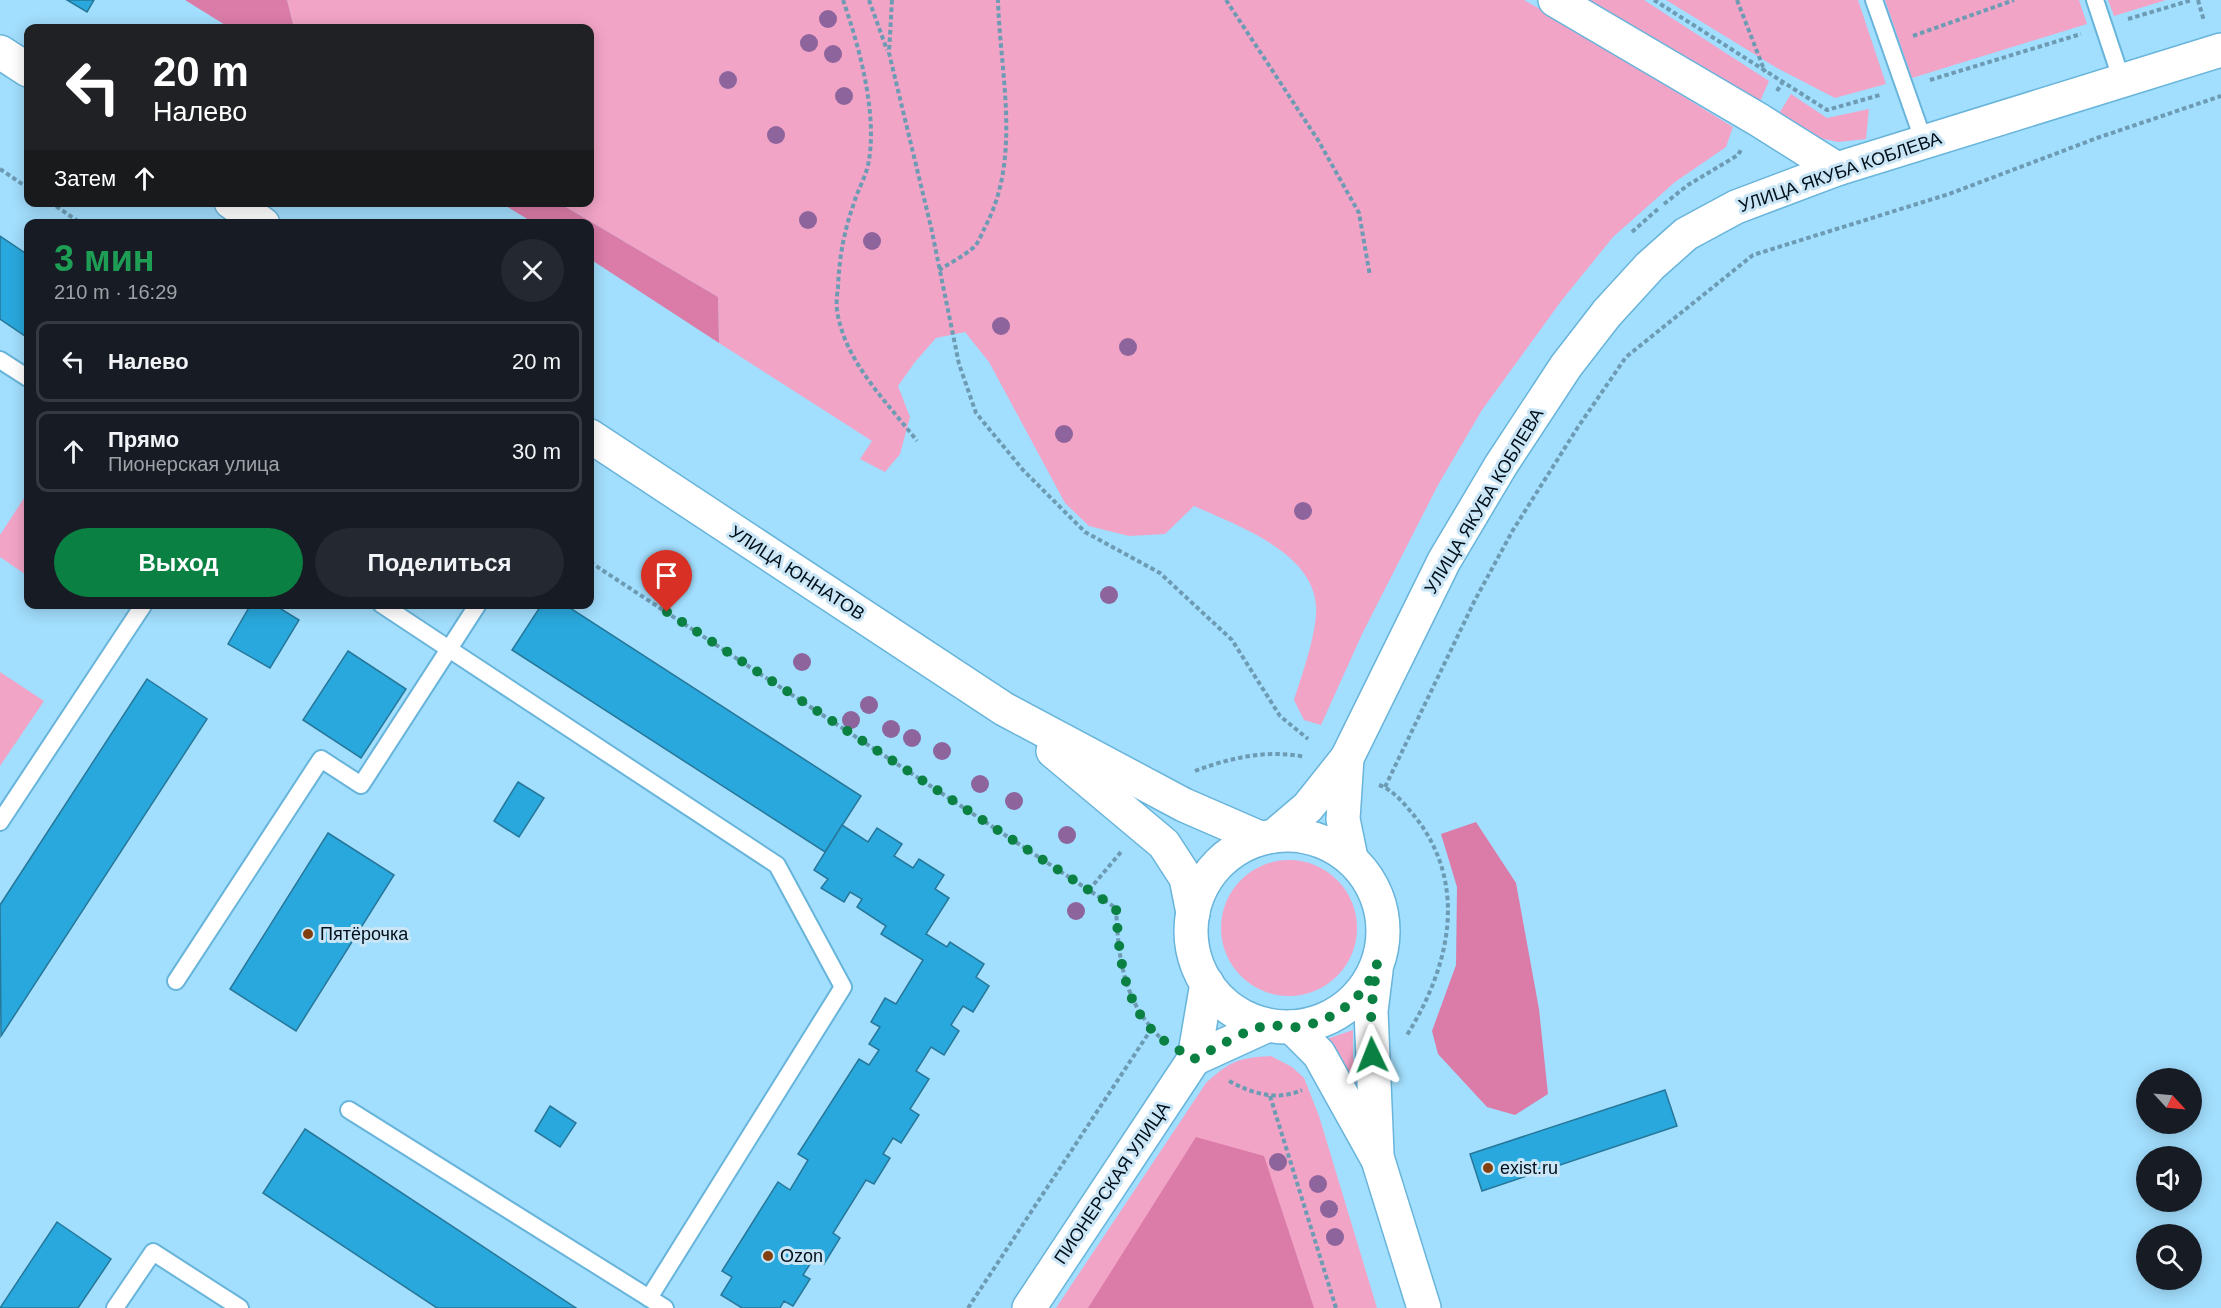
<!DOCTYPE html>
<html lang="ru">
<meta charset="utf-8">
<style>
body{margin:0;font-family:Helvetica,sans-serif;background:#242831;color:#f1f3f6;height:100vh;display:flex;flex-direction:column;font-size:22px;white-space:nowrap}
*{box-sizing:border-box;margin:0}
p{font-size:20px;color:#9ea1a6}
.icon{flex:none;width:33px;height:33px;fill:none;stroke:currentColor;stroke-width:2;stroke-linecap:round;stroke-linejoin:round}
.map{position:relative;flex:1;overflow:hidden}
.sheet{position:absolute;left:24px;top:219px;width:570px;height:390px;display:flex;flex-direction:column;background:#171b24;border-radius:12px;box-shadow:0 3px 15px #0003}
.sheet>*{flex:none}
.hud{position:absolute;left:24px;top:24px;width:570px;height:183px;border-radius:12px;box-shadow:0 3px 15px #0003;background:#202124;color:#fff;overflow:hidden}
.needle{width:39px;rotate:116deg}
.buttons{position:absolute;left:2136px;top:1068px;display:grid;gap:12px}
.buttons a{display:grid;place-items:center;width:66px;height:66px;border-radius:50%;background:#171b24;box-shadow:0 3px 15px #0003;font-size:30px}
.pin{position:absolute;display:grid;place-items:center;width:51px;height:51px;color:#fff;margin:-62px -26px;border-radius:50% 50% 50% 0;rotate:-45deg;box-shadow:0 0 6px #0007}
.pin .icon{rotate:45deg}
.me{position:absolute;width:66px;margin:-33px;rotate:358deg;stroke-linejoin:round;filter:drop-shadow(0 0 4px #0008)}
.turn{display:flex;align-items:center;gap:21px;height:126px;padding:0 30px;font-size:27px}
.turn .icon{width:78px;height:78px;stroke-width:2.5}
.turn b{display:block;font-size:42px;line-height:51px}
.then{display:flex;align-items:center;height:57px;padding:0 30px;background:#0003;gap:12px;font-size:22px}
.round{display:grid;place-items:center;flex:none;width:63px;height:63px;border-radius:32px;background:#242831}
.headline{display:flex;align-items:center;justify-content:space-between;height:102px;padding:0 30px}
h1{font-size:36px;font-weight:600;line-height:45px;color:#1e9e55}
.action{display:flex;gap:12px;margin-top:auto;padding:12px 30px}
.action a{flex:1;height:69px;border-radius:36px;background:#0b8043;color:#fff;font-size:24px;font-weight:600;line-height:69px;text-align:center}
.action a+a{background:#242831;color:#f1f3f6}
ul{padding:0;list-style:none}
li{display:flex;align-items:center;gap:18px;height:81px;margin:0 12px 9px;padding:0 18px;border:3px solid #363941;border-radius:12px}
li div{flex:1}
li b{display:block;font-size:22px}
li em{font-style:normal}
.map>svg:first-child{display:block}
.green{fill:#f2a4c7}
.forest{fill:#db7ca8}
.building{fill:#29a8dd;stroke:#26779a;stroke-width:1.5}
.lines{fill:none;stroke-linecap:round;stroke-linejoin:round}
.lane-casing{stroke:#68b4da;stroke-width:20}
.street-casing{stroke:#68b4da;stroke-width:36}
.secondary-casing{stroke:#68b4da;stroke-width:36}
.path{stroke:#6d9bb3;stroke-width:4;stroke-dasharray:4.5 3;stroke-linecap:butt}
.lane{stroke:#fff;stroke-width:16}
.street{stroke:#fff;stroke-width:33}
.secondary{stroke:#fff;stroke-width:33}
.tree{fill:#8d649c}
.route{stroke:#0b8043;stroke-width:10;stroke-dasharray:0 18}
.poi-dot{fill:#83400f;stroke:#cae6f6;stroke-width:2}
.labels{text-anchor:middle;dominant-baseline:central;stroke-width:6;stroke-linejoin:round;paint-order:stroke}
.street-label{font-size:18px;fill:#000f19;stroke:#cae6f6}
.poi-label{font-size:18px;fill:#000f19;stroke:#cae6f6;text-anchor:start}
</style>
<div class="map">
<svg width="2221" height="1308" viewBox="0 0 2221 1308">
<rect width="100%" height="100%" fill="#a2defd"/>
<!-- green -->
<g class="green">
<path d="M 287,0 L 1524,0 L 1561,21 L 1733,127 L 1726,147 L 1675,182 L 1613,237 L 1562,300 L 1482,410 L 1438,485 L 1363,632 L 1321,725 L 1304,720 L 1294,700 C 1302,675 1314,641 1316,615 C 1321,554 1238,526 1194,506 L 1165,534 L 1129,536 L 1089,526 L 1065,503 L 989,362 L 965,332 L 936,338 L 915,362 L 898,386 L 910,417 L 900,454 L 885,472 L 860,459 L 872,441 L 719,343 L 718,297 L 559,203 L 590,202 L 590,28 L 306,28 L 293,24 Z"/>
<polygon points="1584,0 1644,0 1769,81 1758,106"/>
<polygon points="1666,0 1858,0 1886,84 1835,98 1777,68"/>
<polygon points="1885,0 2079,0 2087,24 1912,78"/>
<polygon points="2108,0 2166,0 2114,16"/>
<polygon points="1791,94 1827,118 1869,109 1866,139 1838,142 1814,137 1777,117"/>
<polygon points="28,492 28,576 0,557 0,535"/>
<polygon points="0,672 44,701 0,766"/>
<circle cx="1289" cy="928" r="68"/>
<polygon points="1353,1030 1353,1058 1363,1104 1327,1039"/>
<path d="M 1271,1056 L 1292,1067 L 1304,1078 L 1319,1116 L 1377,1308 L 1056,1308 L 1206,1083 C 1230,1061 1238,1058 1271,1056 Z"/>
</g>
<!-- forest -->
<g class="forest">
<polygon points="185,0 287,0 293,24 306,28 230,28"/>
<polygon points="501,203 559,203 718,297 719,343 590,259 590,224 534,223"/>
<polygon points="1476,822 1516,883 1539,1009 1548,1094 1515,1115 1487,1107 1438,1054 1432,1031 1456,965 1457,887 1441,834"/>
<polygon points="1196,1137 1264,1156 1314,1308 1088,1308"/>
</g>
<!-- building -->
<g class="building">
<polygon points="67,0 94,0 87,12"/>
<polygon points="0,236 28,255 28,338 0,319"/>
<polygon points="251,604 273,604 299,620 270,668 228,644"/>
<polygon points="542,604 564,604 861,796 825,852 512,650"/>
<polygon points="348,651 406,689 361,758 303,720"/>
<polygon points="147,679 207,719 1,1036 0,905"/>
<polygon points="518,782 544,798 519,837 494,821"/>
<polygon points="842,825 868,842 877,828 902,844 894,856 913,868 919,859 944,875 935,889 949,898 926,934 947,947 950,942 984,964 976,977 989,986 973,1012 963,1006 951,1025 959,1031 944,1055 931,1047 916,1071 929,1079 910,1109 919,1115 901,1143 893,1138 883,1154 890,1158 874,1184 866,1180 833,1233 840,1238 824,1264 814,1258 803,1275 810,1279 793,1306 784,1301 780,1308 742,1308 721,1295 732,1277 722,1271 778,1182 790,1190 808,1160 798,1154 859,1059 869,1065 879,1050 869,1044 880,1027 871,1022 885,998 896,1004 923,960 881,934 886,926 857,907 862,899 850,892 844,902 821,888 828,879 814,870"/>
<polygon points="328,833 394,875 296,1031 230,989"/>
<polygon points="1665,1090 1677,1126 1482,1191 1470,1154"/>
<polygon points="550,1106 576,1123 560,1147 535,1131"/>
<polygon points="305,1129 576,1308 437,1308 263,1193"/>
<polygon points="57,1222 111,1259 78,1308 0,1308"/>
</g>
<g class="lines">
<defs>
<g id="lane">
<polyline points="1874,0 1924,142"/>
<polyline points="2095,0 2122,81"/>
<polyline points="0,360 28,378"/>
<polyline points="381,604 449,649 478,604"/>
<polyline points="0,822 144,604"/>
<polyline points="176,981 321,759 361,785 449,649 777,865 843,987 649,1298"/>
<polyline points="349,1110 665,1308"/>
<polyline points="115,1308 153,1252 240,1308"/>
</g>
<g id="street">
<polyline points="1555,0 1759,120 1837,169"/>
<polyline points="1347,758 1343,819 1351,858"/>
<polyline points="1274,836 1308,807 1347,758 1444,561 1501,465 1566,366 1607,313 1650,266 1686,234 1736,207 1837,169 2221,50"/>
</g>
<g id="secondary">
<polyline points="0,52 28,70"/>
<polyline points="231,202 263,224"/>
<polyline points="590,436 1004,709 1184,805 1260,838"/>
<polyline points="1053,751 1164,844 1186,878 1193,913"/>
<circle cx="1287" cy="931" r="96"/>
<polyline points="1376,971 1371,1011 1377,1153"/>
<polyline points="1292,1027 1319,1054 1378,1160 1424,1308"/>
<polyline points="1194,1059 1266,1026"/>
<polyline points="1029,1308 1194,1059 1207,983"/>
</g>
</defs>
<!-- lane casing -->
<use href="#lane" class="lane-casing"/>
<!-- street casing -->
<use href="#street" class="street-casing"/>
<!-- secondary casing -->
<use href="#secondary" class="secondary-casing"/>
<!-- path -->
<g class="path">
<path d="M 843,0 C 859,46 877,111 869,160 C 867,175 858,189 854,203 C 844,231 839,258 838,288 C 837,295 836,303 837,310 C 844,361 887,402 917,441"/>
<polyline points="869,0 887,50"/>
<polyline points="892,0 889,53 931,227 959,364 976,413 1023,470 1085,532 1160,573 1232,640 1280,716 1308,739"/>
<polyline points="1226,0 1318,140 1359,213 1370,276"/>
<polyline points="1654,0 1827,110 1880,95"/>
<polyline points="1737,0 1765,72"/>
<polyline points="2198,0 2204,21"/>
<polyline points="2128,19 2192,0"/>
<polyline points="1913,36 2014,0"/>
<polyline points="1930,80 2081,34"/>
<polyline points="1777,91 1782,83"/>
<polyline points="0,169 28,188"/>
<polyline points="50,202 82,224"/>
<polyline points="1664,204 1688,185 1738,155 1742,148"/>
<polyline points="1632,232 1658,209"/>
<path d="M 939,270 C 950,263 964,256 974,247 C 979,242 982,233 985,227 C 1022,158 1000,74 998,0"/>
<path d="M 590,562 L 1116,908 C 1118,948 1121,988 1146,1021 C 1151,1027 1156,1034 1162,1039"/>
<path d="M 1195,771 C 1229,758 1268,749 1305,757"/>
<path d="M 1379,785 C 1394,790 1406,806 1416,818 C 1469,886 1449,968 1407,1035"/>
<polyline points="1385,787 1475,600 1513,530 1578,427 1626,357 1753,255 1949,194 2097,138 2221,96"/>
<polyline points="1089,890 1121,852"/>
<path d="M 1229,1081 C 1253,1094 1277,1101 1302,1090"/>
<polyline points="1270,1096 1336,1308"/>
<polyline points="968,1308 1152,1028"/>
</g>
<!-- lane -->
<use href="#lane" class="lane"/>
<!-- street -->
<use href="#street" class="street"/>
<!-- secondary -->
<use href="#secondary" class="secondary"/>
</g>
<!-- trees -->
<g class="tree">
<circle cx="828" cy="19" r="9"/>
<circle cx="809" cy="43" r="9"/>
<circle cx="833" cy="54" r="9"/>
<circle cx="728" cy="80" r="9"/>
<circle cx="844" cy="96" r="9"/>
<circle cx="776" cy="135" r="9"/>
<circle cx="808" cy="220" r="9"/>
<circle cx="872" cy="241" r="9"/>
<circle cx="1001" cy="326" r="9"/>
<circle cx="1128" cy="347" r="9"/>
<circle cx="1064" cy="434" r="9"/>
<circle cx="1303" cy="511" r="9"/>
<circle cx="1109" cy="595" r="9"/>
<circle cx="802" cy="662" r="9"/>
<circle cx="869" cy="705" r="9"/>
<circle cx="851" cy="720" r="9"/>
<circle cx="891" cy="729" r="9"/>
<circle cx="912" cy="738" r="9"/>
<circle cx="942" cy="751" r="9"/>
<circle cx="980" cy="784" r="9"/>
<circle cx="1014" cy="801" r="9"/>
<circle cx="1067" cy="835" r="9"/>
<circle cx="1076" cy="911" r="9"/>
<circle cx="1278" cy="1162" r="9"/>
<circle cx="1318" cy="1184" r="9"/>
<circle cx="1329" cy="1209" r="9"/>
<circle cx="1335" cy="1237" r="9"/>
</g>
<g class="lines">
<!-- route -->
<path class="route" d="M 667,612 L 1116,908 C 1119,953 1122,1004 1159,1037 C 1169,1045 1183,1052 1194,1059 C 1213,1050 1246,1029 1265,1026 C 1276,1024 1287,1028 1298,1027 C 1332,1022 1366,998 1377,964 L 1371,1011 L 1372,1055"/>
</g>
<!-- markers -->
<g class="poi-dot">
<circle cx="308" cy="934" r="6"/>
<circle cx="1488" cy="1168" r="6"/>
<circle cx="768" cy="1256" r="6"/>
</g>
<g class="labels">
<!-- street labels -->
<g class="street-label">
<text transform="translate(1840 172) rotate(-19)">УЛИЦА ЯКУБА КОБЛЕВА</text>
<text transform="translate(1484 501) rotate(-59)">УЛИЦА ЯКУБА КОБЛЕВА</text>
<text transform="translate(797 573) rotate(33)">УЛИЦА ЮННАТОВ</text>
<text transform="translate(1112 1183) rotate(-56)">ПИОНЕРСКАЯ УЛИЦА</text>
</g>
<!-- poi labels -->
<g class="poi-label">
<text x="320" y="934">Пятёрочка</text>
<text x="1500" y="1168">exist.ru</text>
<text x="780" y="1256">Ozon</text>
</g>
</g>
</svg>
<div class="buttons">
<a><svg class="needle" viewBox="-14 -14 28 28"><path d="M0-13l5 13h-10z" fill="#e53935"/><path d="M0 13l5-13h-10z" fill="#9ea1a6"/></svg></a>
<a><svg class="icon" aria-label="sound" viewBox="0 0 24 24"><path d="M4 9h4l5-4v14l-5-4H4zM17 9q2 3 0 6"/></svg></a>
<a><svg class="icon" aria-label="search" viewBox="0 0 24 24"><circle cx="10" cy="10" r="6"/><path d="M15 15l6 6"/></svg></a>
</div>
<div class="pin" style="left:667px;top:612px;background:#d93025"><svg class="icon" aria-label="arrive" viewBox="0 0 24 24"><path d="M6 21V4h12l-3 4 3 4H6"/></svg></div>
<svg class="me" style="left:1372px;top:1055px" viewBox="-20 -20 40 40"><path d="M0-17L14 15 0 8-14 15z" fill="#0b8043" stroke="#fff" stroke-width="4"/></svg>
<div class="hud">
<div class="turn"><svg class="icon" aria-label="left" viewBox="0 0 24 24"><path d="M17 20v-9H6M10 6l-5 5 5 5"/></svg><div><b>20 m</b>Налево</div></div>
<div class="then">Затем<svg class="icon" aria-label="ahead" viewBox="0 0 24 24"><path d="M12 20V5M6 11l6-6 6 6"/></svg></div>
</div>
<section class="sheet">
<div class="headline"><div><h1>3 мин</h1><p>210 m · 16:29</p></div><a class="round"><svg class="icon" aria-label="close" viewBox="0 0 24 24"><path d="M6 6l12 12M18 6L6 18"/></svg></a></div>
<ul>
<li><svg class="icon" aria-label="left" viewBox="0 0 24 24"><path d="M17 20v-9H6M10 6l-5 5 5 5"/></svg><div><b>Налево</b></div><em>20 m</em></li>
<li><svg class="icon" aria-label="ahead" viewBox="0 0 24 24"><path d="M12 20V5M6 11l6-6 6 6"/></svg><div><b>Прямо</b><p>Пионерская улица</p></div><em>30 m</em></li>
</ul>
<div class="action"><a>Выход</a><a>Поделиться</a></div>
</section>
</div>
